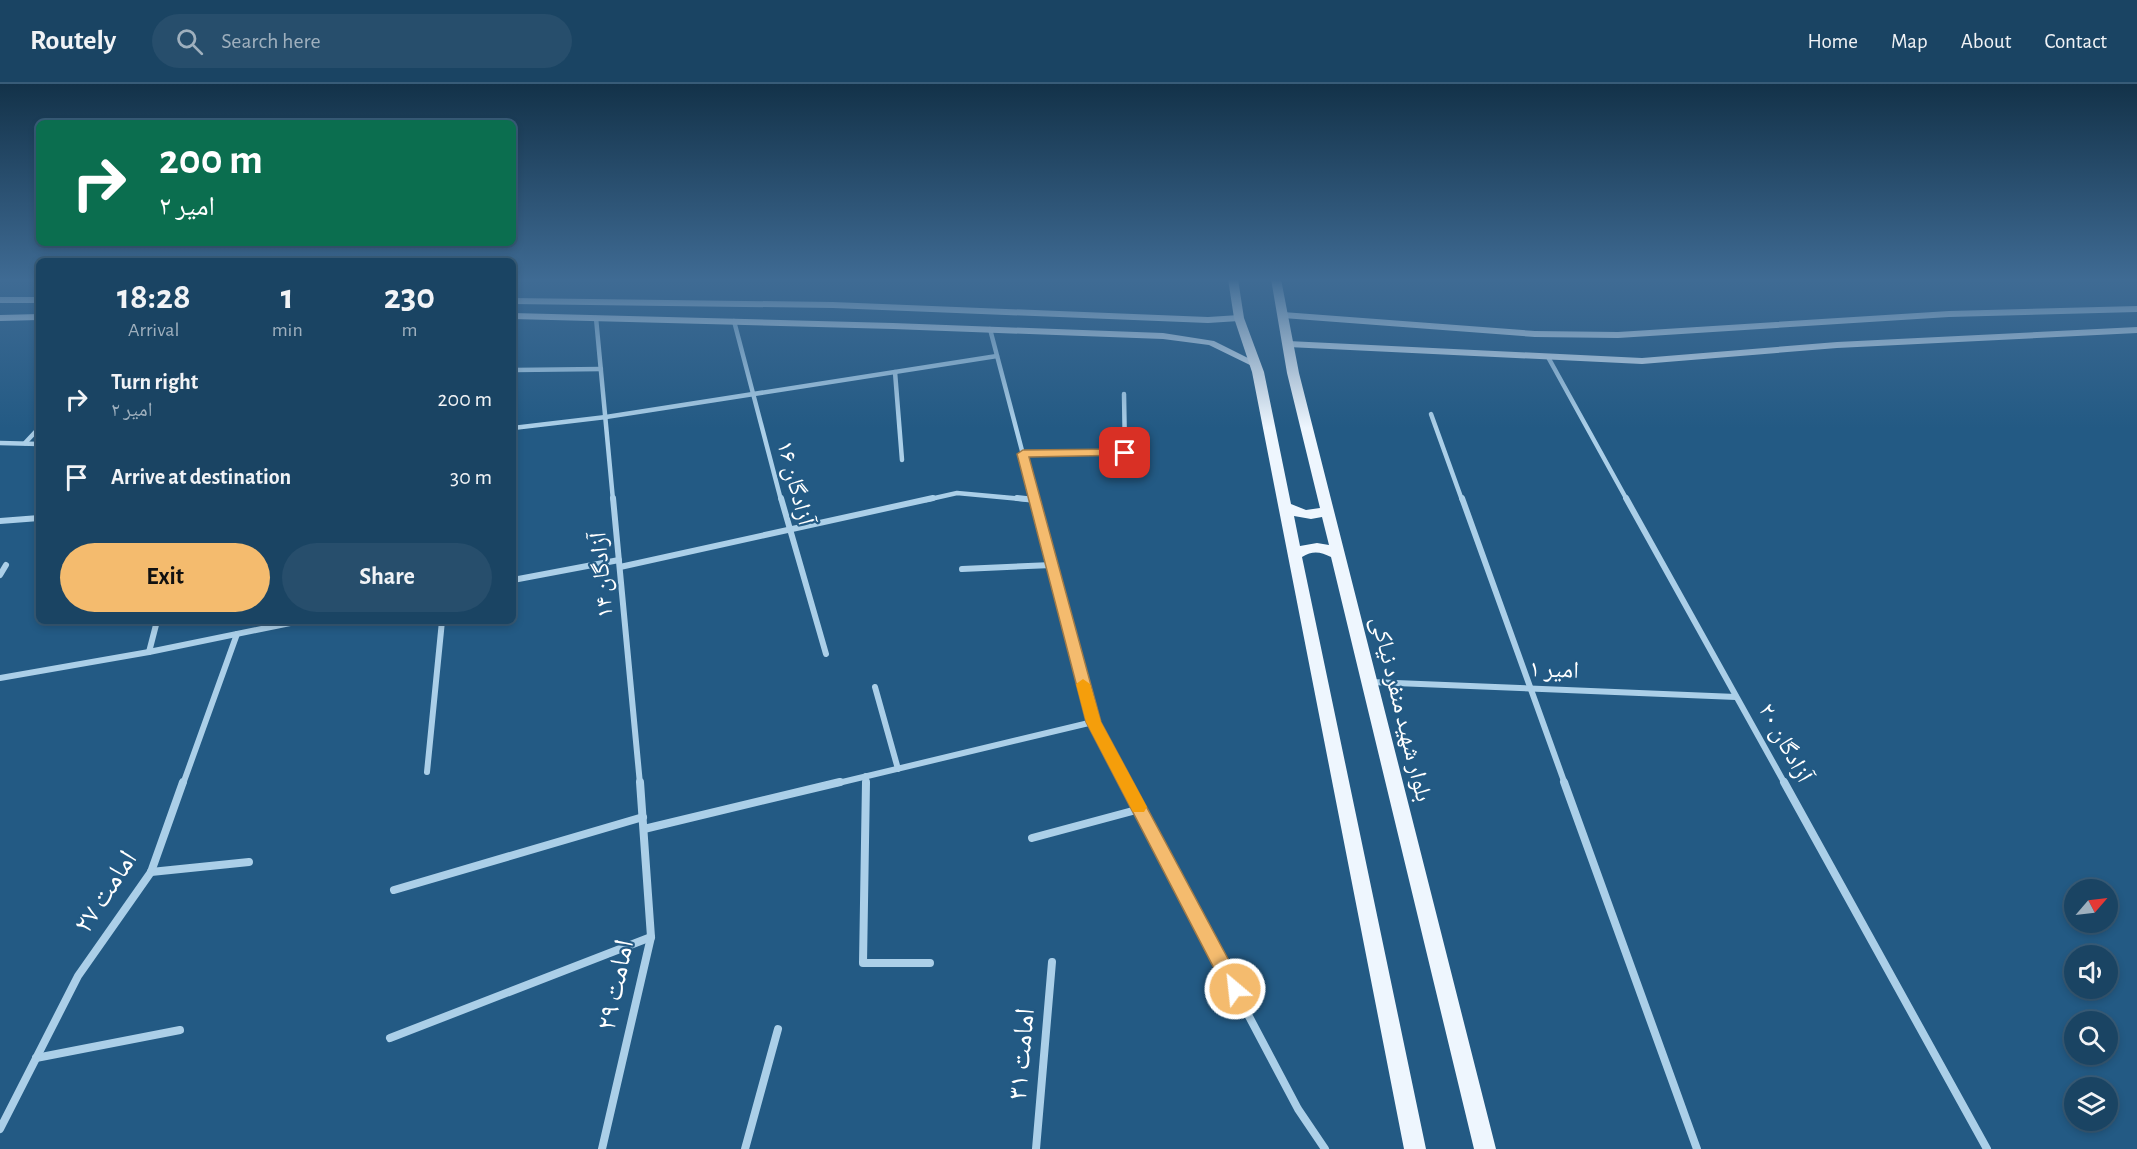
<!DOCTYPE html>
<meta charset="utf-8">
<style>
body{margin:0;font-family:"Alegreya Sans","Noto Naskh Arabic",sans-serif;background:#274e6c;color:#f1f3f6;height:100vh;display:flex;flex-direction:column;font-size:22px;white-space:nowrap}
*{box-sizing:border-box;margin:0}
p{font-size:20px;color:#9fb0be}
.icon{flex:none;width:33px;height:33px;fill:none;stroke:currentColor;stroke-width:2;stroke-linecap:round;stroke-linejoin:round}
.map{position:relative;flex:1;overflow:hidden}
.panel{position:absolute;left:36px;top:174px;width:480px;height:366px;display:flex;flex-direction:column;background:#1a4463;border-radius:9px;box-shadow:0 3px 9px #0003,0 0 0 2px #385c78}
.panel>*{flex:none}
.banner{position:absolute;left:36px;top:36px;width:480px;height:126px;border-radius:9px;box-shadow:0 3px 9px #0003,0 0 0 2px #385c78;background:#0b6e4f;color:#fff;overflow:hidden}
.needle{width:39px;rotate:62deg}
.controls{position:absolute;left:2064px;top:795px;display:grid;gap:12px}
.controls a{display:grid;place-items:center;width:54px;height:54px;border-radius:50%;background:#1a4463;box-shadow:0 3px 9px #0003,0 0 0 2px #385c78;font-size:30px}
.pin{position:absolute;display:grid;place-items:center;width:51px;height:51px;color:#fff;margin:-26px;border-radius:12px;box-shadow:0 3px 9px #0006}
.me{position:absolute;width:66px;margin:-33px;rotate:332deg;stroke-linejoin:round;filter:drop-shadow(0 0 4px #0008)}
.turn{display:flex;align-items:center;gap:21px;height:126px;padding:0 24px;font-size:27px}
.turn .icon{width:78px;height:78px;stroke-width:2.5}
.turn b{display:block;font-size:42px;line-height:51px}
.eta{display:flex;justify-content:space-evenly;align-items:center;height:102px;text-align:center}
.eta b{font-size:36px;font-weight:700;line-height:42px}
.action{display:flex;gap:12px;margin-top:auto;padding:12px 24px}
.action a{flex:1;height:69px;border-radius:36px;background:#f4bb6e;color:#111;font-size:24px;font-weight:700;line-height:69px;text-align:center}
.action a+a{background:#274e6c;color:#f1f3f6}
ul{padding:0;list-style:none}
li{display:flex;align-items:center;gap:18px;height:78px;padding:0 24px}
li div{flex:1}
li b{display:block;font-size:22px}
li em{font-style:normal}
header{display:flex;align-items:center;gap:36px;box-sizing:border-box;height:84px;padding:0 30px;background:#1a4463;border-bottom:2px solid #385c78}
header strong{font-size:28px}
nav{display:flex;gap:33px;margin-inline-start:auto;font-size:21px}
.search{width:420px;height:54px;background:#274e6c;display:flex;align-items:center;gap:15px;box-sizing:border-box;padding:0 21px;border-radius:33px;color:#9fb0be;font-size:22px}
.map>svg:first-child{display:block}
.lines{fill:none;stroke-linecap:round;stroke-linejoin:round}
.street-far2{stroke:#abcfe8;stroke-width:4.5}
.street-far1{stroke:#abcfe8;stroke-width:6}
.street{stroke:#abcfe8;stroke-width:8}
.secondary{fill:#d6e8f7;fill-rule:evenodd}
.primary{fill:#eef6fe;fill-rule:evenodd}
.route{fill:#f4bb6e;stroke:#9f7a48;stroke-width:1.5}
.slow{fill:#f59e0b}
.labels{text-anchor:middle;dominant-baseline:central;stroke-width:4.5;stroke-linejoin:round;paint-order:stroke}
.street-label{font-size:24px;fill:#fff;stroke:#235a84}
.near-street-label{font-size:28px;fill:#fff;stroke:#235a84}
</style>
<header>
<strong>Routely</strong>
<div class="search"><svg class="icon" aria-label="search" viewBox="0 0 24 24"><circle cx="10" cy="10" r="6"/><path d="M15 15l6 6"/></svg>Search here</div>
<nav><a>Home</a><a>Map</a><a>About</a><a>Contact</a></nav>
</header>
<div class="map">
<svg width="2137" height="1065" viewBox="0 0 2137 1065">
<rect width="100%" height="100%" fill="#235a84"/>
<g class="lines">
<!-- street-far2 -->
<g class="street-far2">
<polyline points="596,234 613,416"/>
<polyline points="734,237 781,416"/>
<polyline points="990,245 1035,416"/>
<polyline points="1548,273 1627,416"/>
<polyline points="515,286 601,285"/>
<polyline points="895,288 902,376"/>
<polyline points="1431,330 1462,416"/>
<polyline points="513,344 606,333 997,272"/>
<polyline points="0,359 39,360"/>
<polyline points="25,359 39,344"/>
<polyline points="1023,370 1125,369 1124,310"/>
<polyline points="926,416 957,409 1033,416"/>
</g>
<!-- street-far1 -->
<g class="street-far1">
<polyline points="613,414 640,700"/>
<polyline points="781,414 826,570"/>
<polyline points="1017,414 1035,416"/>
<polyline points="1034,414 1093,638 1126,700"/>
<polyline points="1462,414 1565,700"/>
<polyline points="1626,414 1785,700"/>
<polyline points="0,437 39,434"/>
<polyline points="620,483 933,414"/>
<polyline points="962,485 1052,481"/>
<polyline points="0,491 6,481"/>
<polyline points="513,496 619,476"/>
<polyline points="149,568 157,537"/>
<polyline points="0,594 149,568 300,537"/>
<polyline points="1371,598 1736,613"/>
<polyline points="875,603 898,685"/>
<polyline points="427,688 442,537"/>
<polyline points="183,700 237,550"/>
<polyline points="834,700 1093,638"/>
<polyline points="866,700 866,692"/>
</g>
<!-- street -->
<g class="street">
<polyline points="866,698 863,879 930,879"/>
<polyline points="1125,698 1298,1025 1325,1065"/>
<polyline points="1564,698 1697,1065"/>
<polyline points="1784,698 1987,1065"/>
<polyline points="644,745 840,698"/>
<polyline points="1032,754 1140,725"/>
<polyline points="151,788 249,778"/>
<polyline points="394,806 643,733"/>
<polyline points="390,954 651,853"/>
<polyline points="36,974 180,946"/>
<polyline points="0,1045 78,892 151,788 183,698"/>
<polyline points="602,1065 651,853 640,698"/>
<polyline points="745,1065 778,945"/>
<polyline points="1036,1065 1052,878"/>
</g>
<!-- secondary -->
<g class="secondary">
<rect x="0" y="213" width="39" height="6"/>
<polygon points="513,214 833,218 1208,233 1239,231 1243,234 1239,237 1208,239 833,224 513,220"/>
<polygon points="2137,222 2137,228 1949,233 1618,254 1535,253 1283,234 1279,231 1283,228 1535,247 1618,248 1949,227"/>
<polygon points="513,229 893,239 1163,249 1214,257 1260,280 1255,283 1252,282 1209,261 1163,255 893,245 513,235"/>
<polygon points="39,230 39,236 0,237 0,231"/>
<polygon points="2137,243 2137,249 1837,264 1642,280 1288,263 1283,260 1288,257 1642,274 1837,258"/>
</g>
<!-- primary -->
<path class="primary" d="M 1228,195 L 1238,195 L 1244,234 L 1264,288 L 1291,420 L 1306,426 L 1320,424 L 1287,289 L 1271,195 L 1281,195 L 1299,289 L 1496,1065 L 1474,1065 L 1331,473 C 1321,468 1313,466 1302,473 L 1426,1065 L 1404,1065 L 1252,288 L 1234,234 ZM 1294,432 L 1311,435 L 1322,433 L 1329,461 L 1317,459 L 1300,462 Z"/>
</g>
<!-- sky -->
<linearGradient id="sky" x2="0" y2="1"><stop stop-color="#133249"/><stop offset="0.57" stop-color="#3f6b94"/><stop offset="1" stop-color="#3f6b94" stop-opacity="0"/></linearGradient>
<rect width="2137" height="344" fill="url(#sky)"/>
<!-- route -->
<polygon class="route" points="1125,365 1131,369 1129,371 1029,373 1101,638 1241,899 1244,905 1241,911 1235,913 1228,911 1086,638 1017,370 1023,366"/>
<!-- slow -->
<polygon class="slow" points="1083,595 1090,600 1101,638 1147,723 1144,728 1133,728 1086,638 1076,600"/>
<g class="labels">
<!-- street labels -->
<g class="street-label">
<text transform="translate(795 399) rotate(75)">آزادگان ۱۶</text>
<text transform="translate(602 491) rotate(-95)">آزادگان ۱۴</text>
<text transform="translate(1554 586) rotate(2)">امیر ۱</text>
<text transform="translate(1401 625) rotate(76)">بلوار شهید منفرد نیاکی</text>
<text transform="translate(1785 659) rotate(61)">آزادگان ۲۰</text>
</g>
<!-- near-street labels -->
<g class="near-street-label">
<text transform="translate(106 808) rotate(-57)">امامت ۲۷</text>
<text transform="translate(616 901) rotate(-78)">امامت ۲۹</text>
<text transform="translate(1022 970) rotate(-85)">امامت ۳۱</text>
</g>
</g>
</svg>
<div class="controls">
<a><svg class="needle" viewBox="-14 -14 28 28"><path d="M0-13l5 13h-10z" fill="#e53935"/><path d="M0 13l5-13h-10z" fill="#9fb0be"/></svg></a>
<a><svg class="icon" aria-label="sound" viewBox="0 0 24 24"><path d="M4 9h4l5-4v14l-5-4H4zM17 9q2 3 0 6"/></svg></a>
<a><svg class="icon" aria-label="search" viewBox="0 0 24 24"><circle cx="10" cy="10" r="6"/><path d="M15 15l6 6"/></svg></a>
<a><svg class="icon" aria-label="layers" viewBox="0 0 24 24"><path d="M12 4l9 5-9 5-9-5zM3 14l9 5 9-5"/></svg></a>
</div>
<div class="pin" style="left:1125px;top:369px;background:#d93025"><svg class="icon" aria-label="arrive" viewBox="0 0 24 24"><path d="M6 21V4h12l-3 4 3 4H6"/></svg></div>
<svg class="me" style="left:1235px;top:905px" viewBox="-20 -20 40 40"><circle r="17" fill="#f4bb6e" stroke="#fff" stroke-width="3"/><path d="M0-11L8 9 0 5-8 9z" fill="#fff"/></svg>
<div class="banner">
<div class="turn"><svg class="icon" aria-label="right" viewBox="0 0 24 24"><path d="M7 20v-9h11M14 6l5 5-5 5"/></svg><div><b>200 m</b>امیر ۲</div></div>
</div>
<section class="panel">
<div class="eta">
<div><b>18:28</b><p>Arrival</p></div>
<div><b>1</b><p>min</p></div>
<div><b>230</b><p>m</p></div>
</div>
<ul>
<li><svg class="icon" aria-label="right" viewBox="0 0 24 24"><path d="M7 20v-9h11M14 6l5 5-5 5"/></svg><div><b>Turn right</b><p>امیر ۲</p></div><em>200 m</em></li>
<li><svg class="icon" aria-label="arrive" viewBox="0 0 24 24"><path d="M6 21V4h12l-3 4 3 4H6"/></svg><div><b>Arrive at destination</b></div><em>30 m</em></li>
</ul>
<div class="action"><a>Exit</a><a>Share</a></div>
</section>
</div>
